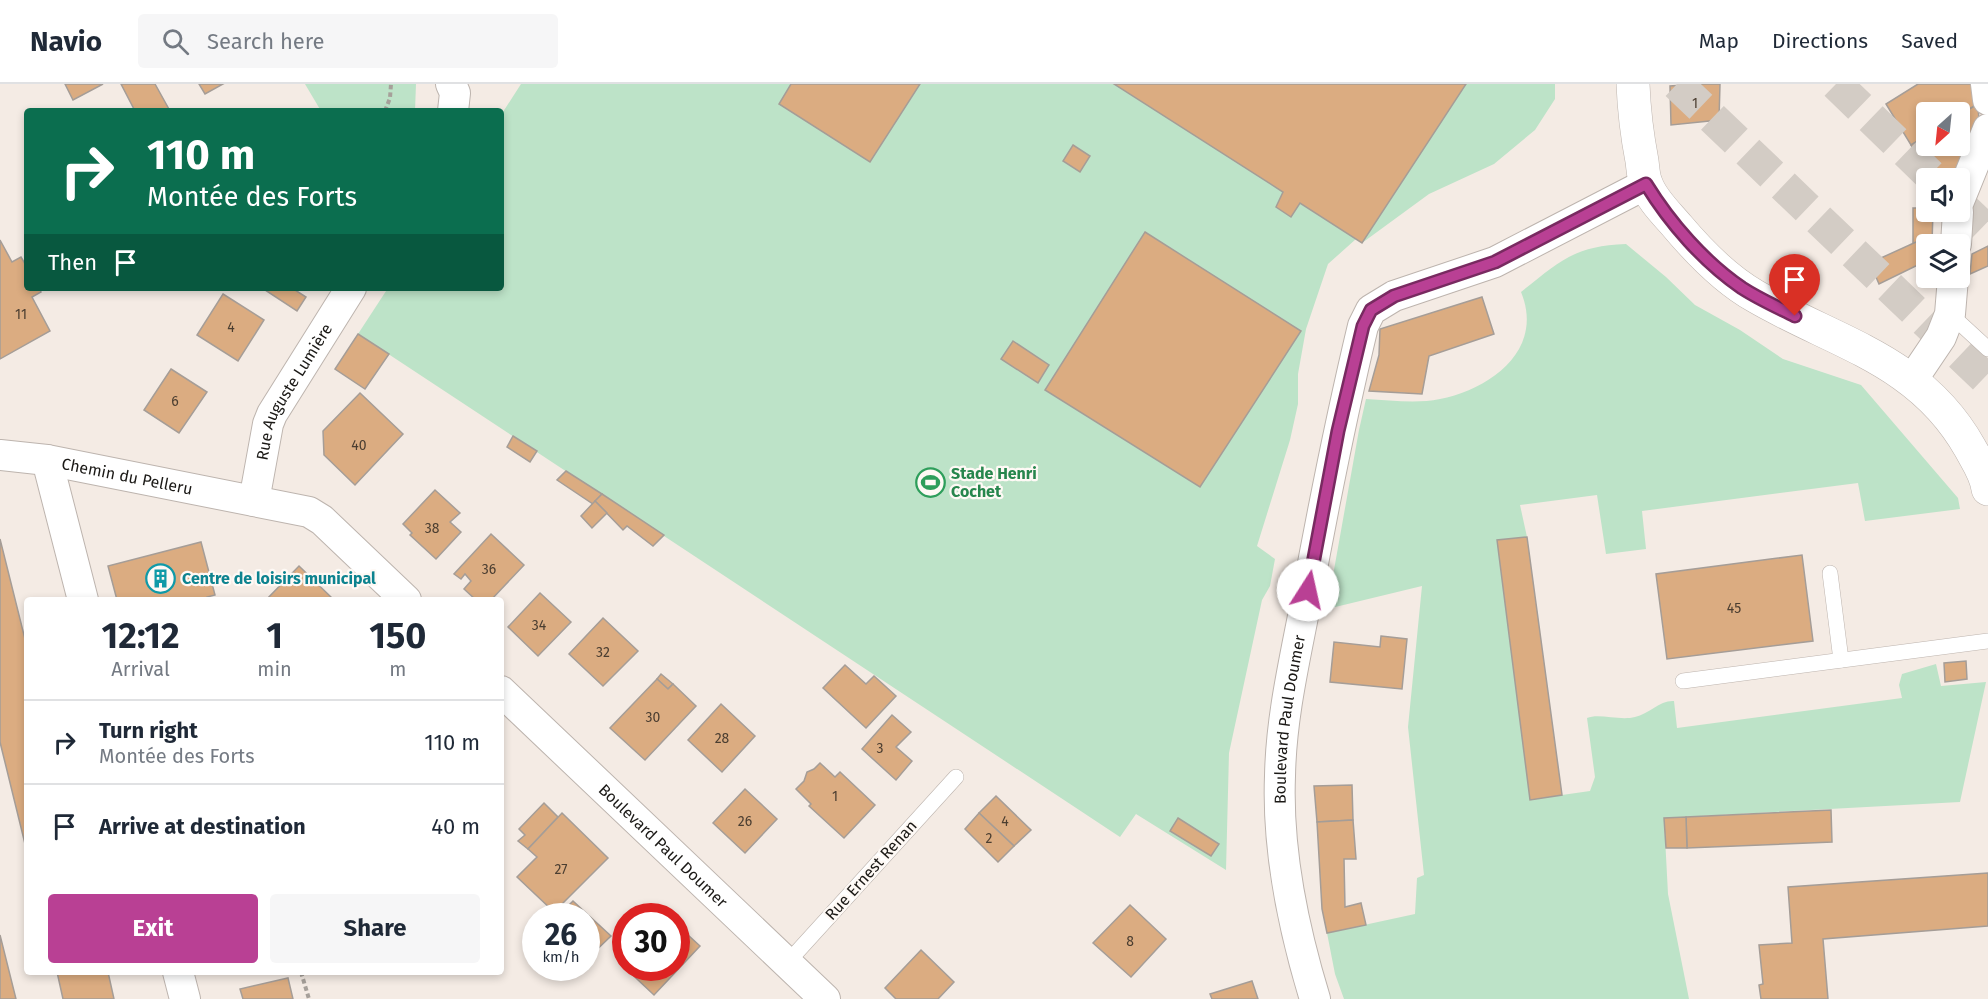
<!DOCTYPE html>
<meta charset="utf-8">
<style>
body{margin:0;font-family:"Fira Sans",sans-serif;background:#f6f6f7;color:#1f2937;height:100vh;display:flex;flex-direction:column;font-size:22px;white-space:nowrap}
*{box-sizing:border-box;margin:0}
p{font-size:20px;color:#747a83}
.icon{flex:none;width:33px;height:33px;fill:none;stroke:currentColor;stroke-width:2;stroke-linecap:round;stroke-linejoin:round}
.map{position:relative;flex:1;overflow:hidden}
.sheet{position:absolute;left:24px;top:513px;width:480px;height:378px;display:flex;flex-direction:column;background:#fff;border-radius:6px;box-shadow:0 3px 9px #0003}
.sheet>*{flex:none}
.banner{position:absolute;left:24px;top:24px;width:480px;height:183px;border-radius:6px;box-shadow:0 3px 9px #0003;background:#0b6e4f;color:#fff;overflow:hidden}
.needle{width:39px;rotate:207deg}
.fabs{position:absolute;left:1916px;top:18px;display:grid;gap:12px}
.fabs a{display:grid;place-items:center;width:54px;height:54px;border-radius:6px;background:#fff;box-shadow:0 3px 9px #0003;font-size:30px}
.speed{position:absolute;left:522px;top:819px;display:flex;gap:12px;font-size:30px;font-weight:700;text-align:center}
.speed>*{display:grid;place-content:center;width:78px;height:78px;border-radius:50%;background:#fff;box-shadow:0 3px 9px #0003;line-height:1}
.speed small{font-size:15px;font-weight:400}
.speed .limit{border:9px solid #d22;background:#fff;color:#111}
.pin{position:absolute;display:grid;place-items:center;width:51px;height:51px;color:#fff;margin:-62px -26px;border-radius:50% 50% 50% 0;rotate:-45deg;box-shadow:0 0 6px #0007}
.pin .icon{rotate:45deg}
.me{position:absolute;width:66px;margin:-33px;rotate:10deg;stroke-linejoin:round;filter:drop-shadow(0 0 4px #0008)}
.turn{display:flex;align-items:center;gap:21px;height:126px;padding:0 24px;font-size:27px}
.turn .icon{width:78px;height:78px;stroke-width:2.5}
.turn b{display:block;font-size:42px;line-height:51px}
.then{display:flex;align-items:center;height:57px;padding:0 24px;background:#0003;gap:12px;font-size:22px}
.eta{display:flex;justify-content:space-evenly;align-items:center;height:102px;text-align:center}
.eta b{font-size:36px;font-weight:700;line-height:42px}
.action{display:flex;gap:12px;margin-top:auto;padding:12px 24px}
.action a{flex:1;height:69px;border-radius:6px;background:#b94094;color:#fff;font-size:24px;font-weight:700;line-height:69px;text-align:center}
.action a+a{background:#f6f6f7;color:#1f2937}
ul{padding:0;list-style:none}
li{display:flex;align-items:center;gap:18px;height:84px;padding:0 24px;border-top:2px solid #e0e1e3}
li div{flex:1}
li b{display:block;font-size:22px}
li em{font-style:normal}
header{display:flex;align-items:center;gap:36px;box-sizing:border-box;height:84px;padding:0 30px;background:#fff;border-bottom:2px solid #e0e1e3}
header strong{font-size:28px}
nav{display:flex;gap:33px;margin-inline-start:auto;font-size:21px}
.search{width:420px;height:54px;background:#f6f6f7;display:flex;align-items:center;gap:15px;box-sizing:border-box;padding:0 21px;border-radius:6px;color:#747a83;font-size:22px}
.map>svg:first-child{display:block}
.green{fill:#bde3c8}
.building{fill:#dbac81;stroke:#a59d97;stroke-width:1.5}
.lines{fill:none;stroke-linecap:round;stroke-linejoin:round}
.trunk-tunnel{stroke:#d3ccc5;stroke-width:33;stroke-dasharray:33 16;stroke-linecap:butt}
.service-casing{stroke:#bdb4ae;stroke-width:16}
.minor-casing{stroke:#bdb4ae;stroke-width:32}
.tertiary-casing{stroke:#bdb4ae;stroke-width:34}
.path{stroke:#a6a09a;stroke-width:4;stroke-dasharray:4.5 3;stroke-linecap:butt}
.service{stroke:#fff;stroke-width:15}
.minor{stroke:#fff;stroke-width:30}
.tertiary{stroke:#fff;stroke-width:33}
.route-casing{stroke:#782a60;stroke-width:15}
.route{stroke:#b94094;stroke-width:10}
.labels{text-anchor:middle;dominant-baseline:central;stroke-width:4.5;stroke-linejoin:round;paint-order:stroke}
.number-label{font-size:14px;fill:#4b3e31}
.street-label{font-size:16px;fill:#1b1916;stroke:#fef9f5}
.leisure-label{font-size:16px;font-weight:bold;fill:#27864d;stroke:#fef9f5;text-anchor:start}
.culture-label{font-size:16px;font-weight:bold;fill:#0d838f;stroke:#fef9f5;text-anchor:start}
</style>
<header>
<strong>Navio</strong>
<div class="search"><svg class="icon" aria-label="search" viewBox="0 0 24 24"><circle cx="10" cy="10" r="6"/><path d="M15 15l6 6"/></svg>Search here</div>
<nav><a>Map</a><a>Directions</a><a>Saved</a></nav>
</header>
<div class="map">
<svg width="1988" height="915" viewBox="0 0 1988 915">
<rect width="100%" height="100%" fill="#f4ebe4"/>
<!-- green -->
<g class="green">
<polygon points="305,0 416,0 415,27 321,27"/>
<polygon points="521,0 1555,0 1555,15 1535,46 1494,80 1429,110 1362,159 1356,155 1328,180 1306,245 1298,290 1298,320 1290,356 1257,462 1275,475 1270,502 1262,516 1229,669 1226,786 1136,730 1120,753 358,250 388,204 501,204 501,31"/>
<path d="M 1626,160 L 1666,193 L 1695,221 L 1740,246 L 1783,275 L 1861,301 L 1958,414 L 1960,425 L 1865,437 L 1858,399 L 1642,427 L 1646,465 L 1606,470 L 1597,411 L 1520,421 L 1527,453 L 1498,456 L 1562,711 L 1590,707 L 1595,693 L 1587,634 C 1599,629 1620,637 1635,633 C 1649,630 1660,616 1674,617 L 1677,644 L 1902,614 L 1899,601 L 1902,590 L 1936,580 L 1941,602 L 1986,598 L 1960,718 L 1664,734 L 1668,810 L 1689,915 L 1344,915 L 1335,890 L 1327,849 L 1415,830 L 1417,794 L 1424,791 L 1408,643 L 1422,502 L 1327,525 L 1359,346 L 1366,315 C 1390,316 1416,320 1440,315 C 1490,305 1545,266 1521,208 C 1560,177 1574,162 1626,160 Z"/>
</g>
<!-- building -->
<g class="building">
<polygon points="65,0 103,0 73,16"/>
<polygon points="121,0 155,0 170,27 135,27"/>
<polygon points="199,0 223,0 205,10"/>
<polygon points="791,0 920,0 870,78 779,20"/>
<polygon points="1114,0 1466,0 1362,159 1300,119 1291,133 1276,123 1283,108"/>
<polygon points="1699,0 1720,0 1719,36 1671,41 1670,2"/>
<polygon points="1918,0 1977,0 1978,20 1959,31 1959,28 1926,28 1926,52 1911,61 1886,20"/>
<polygon points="1978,20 1979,39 1951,94 1931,94 1911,61 1926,52 1926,62 1959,62 1959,31"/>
<polygon points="1073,61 1090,72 1080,88 1063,77"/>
<polygon points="1921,77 1931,94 1926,94 1926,101 1914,82"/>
<polygon points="1913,124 1926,124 1926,128 1933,128 1932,158 1913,160"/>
<polygon points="1145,148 1301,247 1200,403 1045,306"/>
<polygon points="0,156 12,178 21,173 27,183 27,204 39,204 41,208 32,213 50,247 0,275"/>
<polygon points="1916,158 1932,158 1932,160 1926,160 1926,177 1879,200 1870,179"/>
<polygon points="1988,162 1988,182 1970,190 1972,170"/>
<polygon points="262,204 292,204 306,213 297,227"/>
<polygon points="223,210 264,236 238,277 197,251"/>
<polygon points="1482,213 1494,250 1429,272 1422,310 1369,307 1379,271 1380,245"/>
<polygon points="358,250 389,270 365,305 335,285"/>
<polygon points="1013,257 1049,281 1038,299 1001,275"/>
<polygon points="171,285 207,308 179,349 144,326"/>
<polygon points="360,309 403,350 355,401 324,371 323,347"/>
<polygon points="513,352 537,367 530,378 507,363"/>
<polygon points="566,387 602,410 593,420 557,396"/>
<polygon points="435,406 460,429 450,438 461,448 436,475 410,451 412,449 403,440"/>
<polygon points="602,410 664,451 653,462 627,442 623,446 595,417"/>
<polygon points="595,417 607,429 592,444 581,432"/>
<polygon points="491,450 524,481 491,516 476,516 464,505 471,497 465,490 461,495 454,490"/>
<polygon points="1527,453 1562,711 1530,716 1497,456"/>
<polygon points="0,455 27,563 27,768 0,658"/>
<polygon points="201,458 215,511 207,513 207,516 117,516 108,482"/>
<polygon points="1802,471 1813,557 1667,575 1656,490"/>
<polygon points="299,482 332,514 266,516"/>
<polygon points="540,509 571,538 538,572 508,543"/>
<polygon points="603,534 638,567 603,602 569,570"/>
<polygon points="1381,552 1407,555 1402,605 1330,598 1334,558 1380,563"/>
<polygon points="1966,577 1967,595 1945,598 1944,579"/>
<polygon points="845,581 866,600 874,592 896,612 866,644 823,604"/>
<polygon points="661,590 673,600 668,605 657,595"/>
<polygon points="657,595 668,605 673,600 696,622 645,676 610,644"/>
<polygon points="721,620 755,652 722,688 688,656"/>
<polygon points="892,631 911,648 896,663 912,677 896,696 862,665"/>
<polygon points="820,679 835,693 840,688 875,721 844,754 809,722 811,720 796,705 804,697 807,688 814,685"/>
<polygon points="1352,701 1353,736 1317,738 1314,702"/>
<polygon points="745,705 777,735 745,769 713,739"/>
<polygon points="996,712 1031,746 1014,762 979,729"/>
<polygon points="544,719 558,733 528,765 518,757 525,751 519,745"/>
<polygon points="1831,726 1832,758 1687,764 1686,733"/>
<polygon points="562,729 608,774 554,828 517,793 537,773 528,765"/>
<polygon points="979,729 1014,762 998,778 965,745"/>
<polygon points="1686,733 1687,764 1666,764 1664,734"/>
<polygon points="1178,734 1219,760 1211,772 1170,747"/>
<polygon points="1353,736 1356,775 1344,775 1345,823 1361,819 1366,841 1327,849 1322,825 1317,738"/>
<polygon points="1988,789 1988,842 1823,855 1828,915 1761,915 1759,901 1763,900 1759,861 1792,859 1788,803"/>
<polygon points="573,817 611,852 586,876 586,832 558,832"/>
<polygon points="1130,821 1166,855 1131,893 1093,859"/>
<polygon points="676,840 700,862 654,911 621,880 626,875 626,884 676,884"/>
<polygon points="0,851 16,915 0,915"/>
<polygon points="921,866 954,898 938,915 896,915 885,904"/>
<polygon points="57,888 108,888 114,915 63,915"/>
<polygon points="288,894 293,915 243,915 240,905"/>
<polygon points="1252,897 1258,915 1212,915 1210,910"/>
</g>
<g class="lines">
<!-- trunk-tunnel -->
<g class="trunk-tunnel">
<polyline points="1677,0 1988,297"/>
<polyline points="1836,0 1933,94"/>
<polyline points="1959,120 1988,148"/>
</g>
<defs>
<g id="service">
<polyline points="1950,230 1988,265"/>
<polyline points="1830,489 1841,576"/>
<polyline points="1683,597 1988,557"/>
<polyline points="787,879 956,693"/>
</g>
<g id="minor">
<polyline points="451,0 455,9 453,27"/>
<polyline points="1986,0 1988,16"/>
<polyline points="1959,117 1988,45"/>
<polyline points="1956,160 1958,128"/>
<polyline points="1912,296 1941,253 1950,230 1953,194"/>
<path id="s1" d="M 0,371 L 47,376 L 309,428 L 322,436 L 406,516"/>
<polyline points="47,376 83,516"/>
<path id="s2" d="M 254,417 L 268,340 L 272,330 L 351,204"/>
<path id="s3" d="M 501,607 L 825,915"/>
<polyline points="178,888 185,915"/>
<path id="s4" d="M 1315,915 C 1293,843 1277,767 1280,692 C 1281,633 1295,575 1306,517 C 1323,424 1341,334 1363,242 L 1371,226 L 1394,212 L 1495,178 L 1646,100"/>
</g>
<path id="tertiary" d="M 1633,0 C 1634,26 1637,51 1642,77 C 1643,84 1643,92 1646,99 C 1651,115 1667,130 1678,143 C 1700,169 1725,195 1755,212 C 1835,259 1920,275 1970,364 C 1977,377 1986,389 1988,405"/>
</defs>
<!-- service casing -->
<use href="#service" class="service-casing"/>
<!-- minor casing -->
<use href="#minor" class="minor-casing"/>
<!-- tertiary casing -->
<use href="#tertiary" class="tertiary-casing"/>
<!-- path -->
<g class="path">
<polyline points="385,27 390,14 391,0"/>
<polyline points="301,888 309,915"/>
</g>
<!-- service -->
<use href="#service" class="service"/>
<!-- minor -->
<use href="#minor" class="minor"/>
<!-- tertiary -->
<use href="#tertiary" class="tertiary"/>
</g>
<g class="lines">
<defs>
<path id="route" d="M 1308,506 L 1338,347 L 1363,242 L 1371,226 L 1394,212 L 1495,178 L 1646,100 C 1670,139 1704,178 1742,204 C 1759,215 1777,223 1795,232"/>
</defs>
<!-- route casing -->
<use href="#route" class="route-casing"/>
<!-- route -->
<use href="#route" class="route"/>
</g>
<!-- icons -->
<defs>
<symbol id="stadium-ring" viewBox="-11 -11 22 22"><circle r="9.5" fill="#fef9f5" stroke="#2e9e5b" stroke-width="1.5"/><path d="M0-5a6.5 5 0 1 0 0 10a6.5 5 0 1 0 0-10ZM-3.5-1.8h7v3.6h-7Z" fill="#2e9e5b"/></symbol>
<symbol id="building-ring" viewBox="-11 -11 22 22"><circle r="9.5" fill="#fef9f5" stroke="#0f9aa8" stroke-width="1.5"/><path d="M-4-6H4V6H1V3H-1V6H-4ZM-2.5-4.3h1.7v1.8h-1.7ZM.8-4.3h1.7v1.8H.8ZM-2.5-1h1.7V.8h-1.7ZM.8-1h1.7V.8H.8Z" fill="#0f9aa8"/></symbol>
</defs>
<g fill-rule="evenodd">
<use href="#stadium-ring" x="914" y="382" width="33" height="33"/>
<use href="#building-ring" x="144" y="478" width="33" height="33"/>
</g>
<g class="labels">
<!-- number labels -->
<g class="number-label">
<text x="1695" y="19">1</text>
<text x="21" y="230">11</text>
<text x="231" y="243">4</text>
<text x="175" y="317">6</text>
<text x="359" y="361">40</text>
<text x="432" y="444">38</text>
<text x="489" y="485">36</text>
<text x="1734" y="524">45</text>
<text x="539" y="541">34</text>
<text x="603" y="568">32</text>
<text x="653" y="633">30</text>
<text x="722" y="654">28</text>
<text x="880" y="664">3</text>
<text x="835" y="712">1</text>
<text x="745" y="737">26</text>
<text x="1005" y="737">4</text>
<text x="989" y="754">2</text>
<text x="561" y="785">27</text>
<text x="1130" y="857">8</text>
</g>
<!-- street labels -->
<g class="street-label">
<text stroke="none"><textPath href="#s2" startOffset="118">Rue Auguste Lumière</textPath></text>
<text stroke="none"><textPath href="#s1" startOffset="129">Chemin du Pelleru</textPath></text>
<text stroke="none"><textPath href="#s4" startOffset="284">Boulevard Paul Doumer</textPath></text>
<text stroke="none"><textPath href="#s3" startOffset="224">Boulevard Paul Doumer</textPath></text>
<text transform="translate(871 786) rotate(-48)">Rue Ernest Renan</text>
</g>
<!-- leisure labels -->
<g class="leisure-label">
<text x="951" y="389">Stade Henri<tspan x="951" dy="18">Cochet</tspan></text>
</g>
<!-- culture labels -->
<g class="culture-label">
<text x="182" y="494">Centre de loisirs municipal</text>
</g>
</g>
</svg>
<div class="fabs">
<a><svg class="needle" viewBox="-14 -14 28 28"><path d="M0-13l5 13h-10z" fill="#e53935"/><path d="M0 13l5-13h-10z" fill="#747a83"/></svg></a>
<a><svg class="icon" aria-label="sound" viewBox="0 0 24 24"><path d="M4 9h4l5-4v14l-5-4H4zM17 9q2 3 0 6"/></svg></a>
<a><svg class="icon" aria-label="layers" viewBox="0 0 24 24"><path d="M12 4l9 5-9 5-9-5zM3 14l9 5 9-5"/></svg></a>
</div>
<div class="speed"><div>26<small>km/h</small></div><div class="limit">30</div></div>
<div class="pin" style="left:1795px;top:232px;background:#d93025"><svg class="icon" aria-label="arrive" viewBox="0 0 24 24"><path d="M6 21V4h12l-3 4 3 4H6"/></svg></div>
<svg class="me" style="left:1308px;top:506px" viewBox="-20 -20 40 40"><circle r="19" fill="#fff"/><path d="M0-13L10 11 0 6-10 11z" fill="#b94094"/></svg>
<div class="banner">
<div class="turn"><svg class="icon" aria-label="right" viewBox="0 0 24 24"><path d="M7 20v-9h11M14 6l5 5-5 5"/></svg><div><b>110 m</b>Montée des Forts</div></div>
<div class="then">Then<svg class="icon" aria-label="arrive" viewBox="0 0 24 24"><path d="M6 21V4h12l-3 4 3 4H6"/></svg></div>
</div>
<section class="sheet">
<div class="eta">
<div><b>12:12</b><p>Arrival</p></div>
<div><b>1</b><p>min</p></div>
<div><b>150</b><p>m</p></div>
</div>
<ul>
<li><svg class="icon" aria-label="right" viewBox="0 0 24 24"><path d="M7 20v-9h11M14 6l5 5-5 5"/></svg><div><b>Turn right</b><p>Montée des Forts</p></div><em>110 m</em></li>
<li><svg class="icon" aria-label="arrive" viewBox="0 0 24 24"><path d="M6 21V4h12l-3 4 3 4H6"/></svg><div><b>Arrive at destination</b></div><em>40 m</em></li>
</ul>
<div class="action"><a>Exit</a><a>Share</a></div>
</section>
</div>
